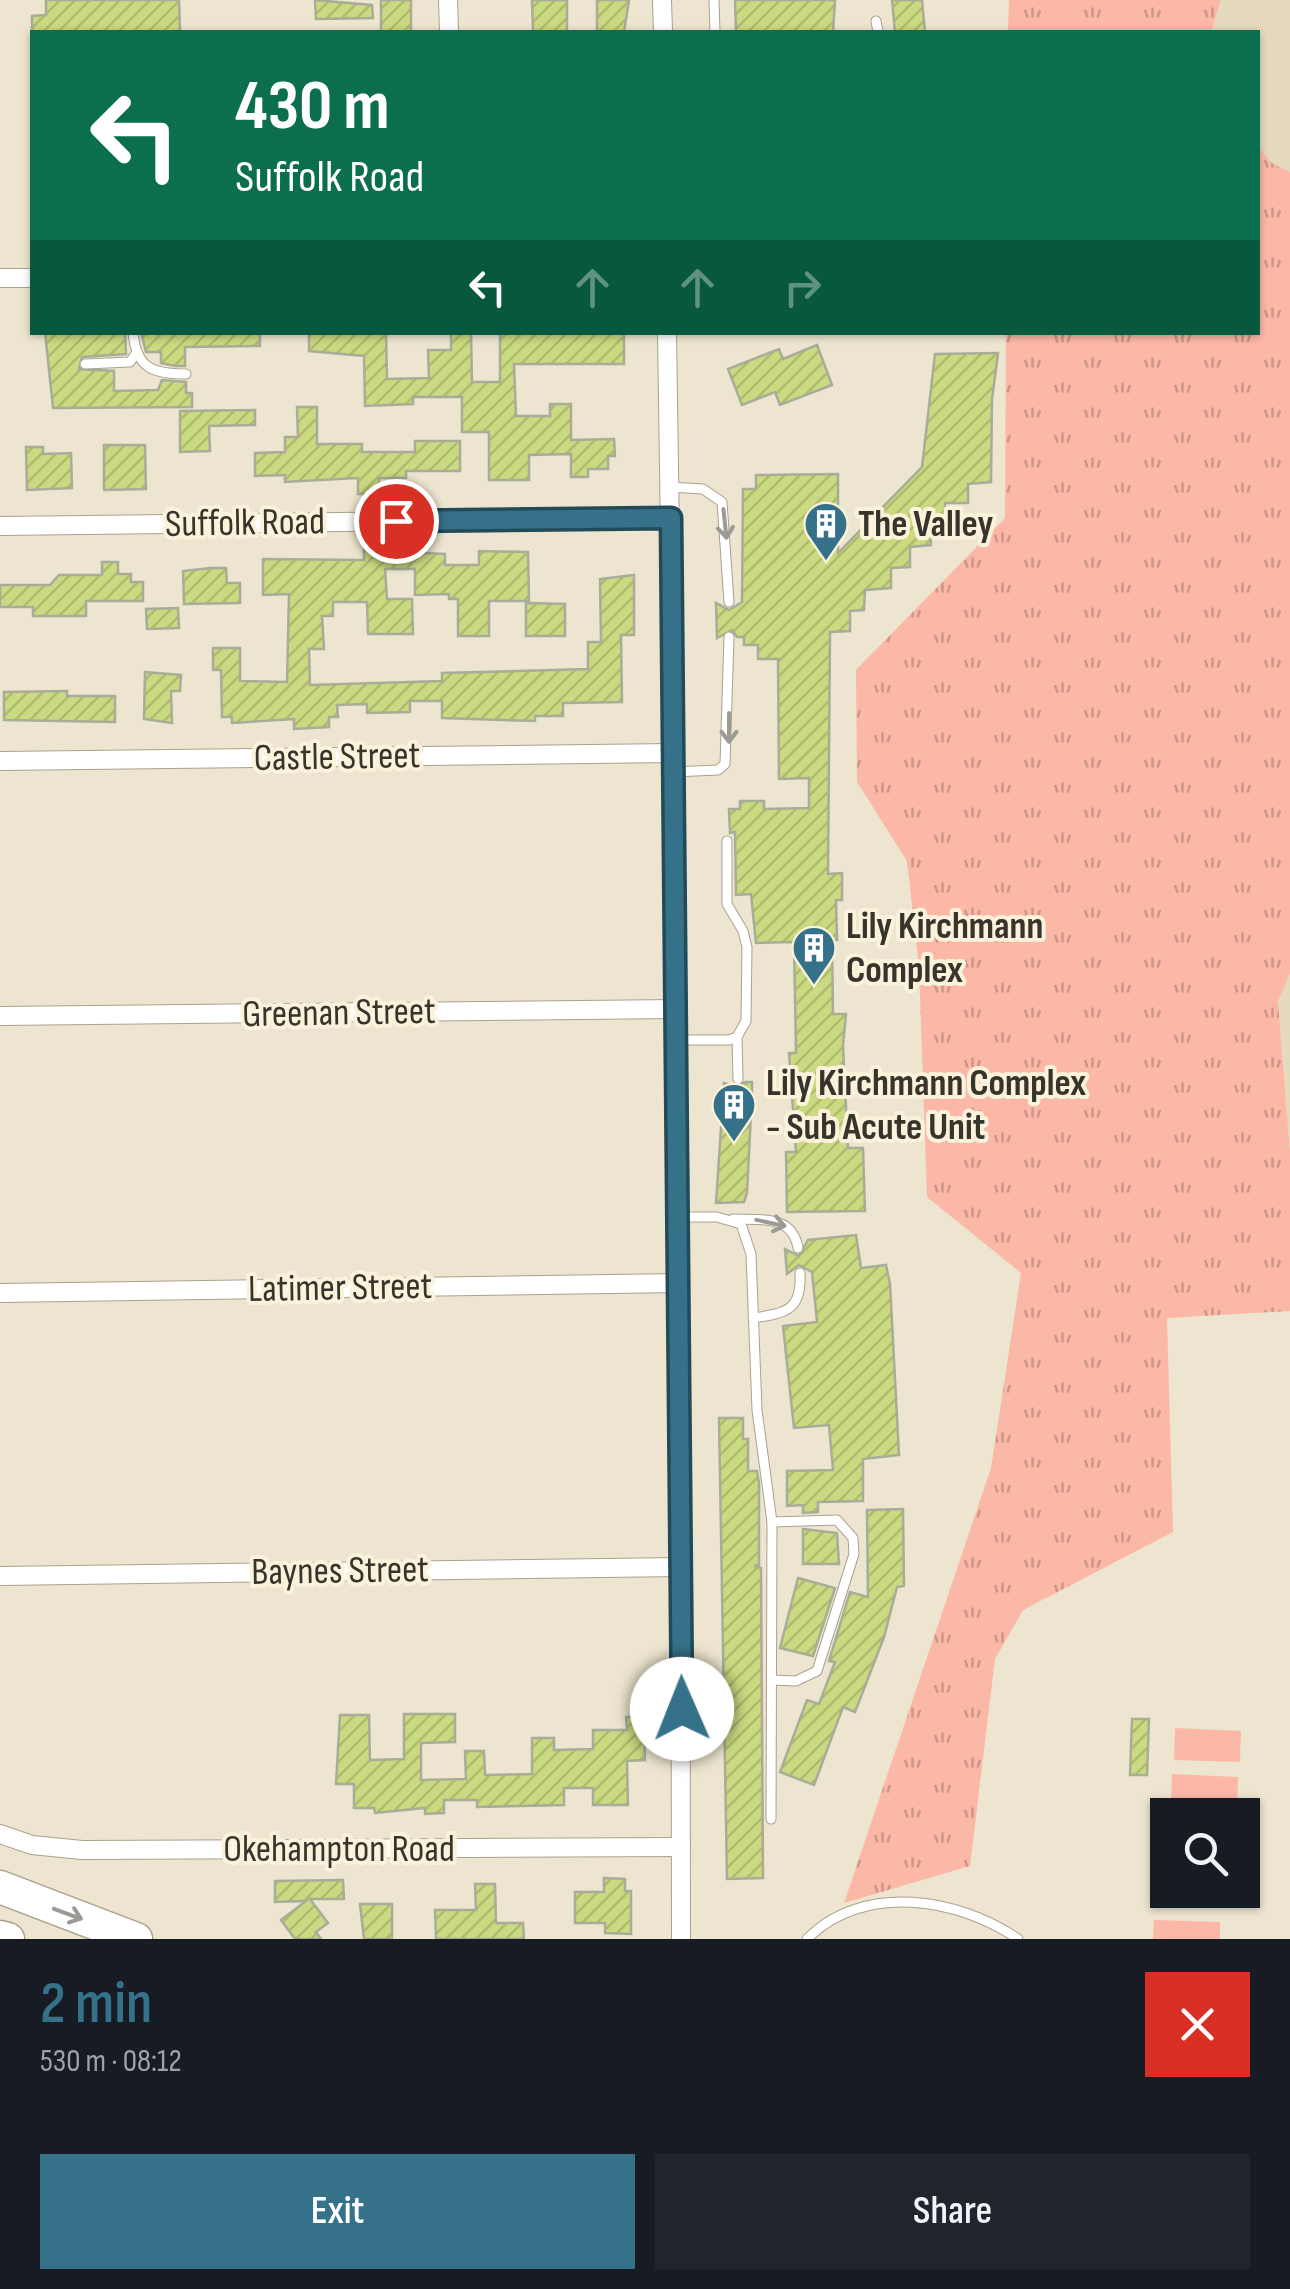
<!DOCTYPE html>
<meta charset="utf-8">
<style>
body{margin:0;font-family:"Sofia Sans Condensed",sans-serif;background:#20242c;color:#f1f3f6;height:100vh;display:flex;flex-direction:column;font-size:38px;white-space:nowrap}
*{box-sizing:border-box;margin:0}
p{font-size:32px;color:#9ea1a6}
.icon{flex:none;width:55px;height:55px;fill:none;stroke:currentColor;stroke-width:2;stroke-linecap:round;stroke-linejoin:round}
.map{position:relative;height:1939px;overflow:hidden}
.panel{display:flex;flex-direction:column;background:#171b24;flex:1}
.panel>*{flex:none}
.banner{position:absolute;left:30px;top:30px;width:1230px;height:305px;border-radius:0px;box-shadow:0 2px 8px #0004;background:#0b6e4f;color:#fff;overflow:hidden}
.buttons{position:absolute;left:1150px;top:1798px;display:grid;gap:20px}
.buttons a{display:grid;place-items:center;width:110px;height:110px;border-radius:0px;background:#171b24;box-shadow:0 2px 8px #0004;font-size:50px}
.pin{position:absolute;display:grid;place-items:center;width:85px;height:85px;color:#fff;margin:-42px;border:5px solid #fff;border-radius:50%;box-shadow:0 2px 10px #0007}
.me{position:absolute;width:110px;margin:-55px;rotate:359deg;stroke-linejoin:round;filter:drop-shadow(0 0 8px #0008)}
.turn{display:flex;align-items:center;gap:35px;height:210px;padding:0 40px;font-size:45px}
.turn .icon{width:130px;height:130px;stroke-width:2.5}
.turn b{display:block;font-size:70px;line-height:85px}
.lanes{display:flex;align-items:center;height:95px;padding:0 40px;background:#0003;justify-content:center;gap:50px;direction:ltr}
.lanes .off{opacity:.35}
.round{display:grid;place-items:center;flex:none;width:105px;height:105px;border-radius:0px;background:#20242c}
.head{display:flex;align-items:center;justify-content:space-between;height:170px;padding:0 40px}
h1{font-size:60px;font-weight:600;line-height:75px;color:#357289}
.action{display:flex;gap:20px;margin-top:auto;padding:20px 40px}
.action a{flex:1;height:115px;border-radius:0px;background:#357289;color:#fff;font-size:40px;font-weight:600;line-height:115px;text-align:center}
.action a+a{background:#20242c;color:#f1f3f6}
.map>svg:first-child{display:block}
.built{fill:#e5dabd}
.park{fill:url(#park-tufts)}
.pitch{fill:#fcb8a7}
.building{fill:url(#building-hatch);stroke:#a8ad97;stroke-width:2.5}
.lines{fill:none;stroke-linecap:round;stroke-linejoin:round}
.lane-casing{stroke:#aaa28e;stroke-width:11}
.street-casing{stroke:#aaa28e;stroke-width:20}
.highway-casing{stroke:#aaa28e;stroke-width:35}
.lane{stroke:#fff;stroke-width:9}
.street{stroke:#fff;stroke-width:18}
.highway{stroke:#fff;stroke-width:32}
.oneway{stroke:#9b9a95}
.route-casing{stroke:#224a59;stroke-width:25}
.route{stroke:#357289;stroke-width:18}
.labels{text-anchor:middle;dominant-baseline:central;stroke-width:8;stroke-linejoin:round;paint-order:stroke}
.street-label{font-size:38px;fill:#37342b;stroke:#fbf2dc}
.poi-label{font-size:38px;font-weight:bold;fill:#37342b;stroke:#fbf2dc;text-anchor:start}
</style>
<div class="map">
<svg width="1290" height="1939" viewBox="0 0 1290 1939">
<defs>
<pattern id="park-tufts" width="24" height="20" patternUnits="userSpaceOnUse" patternTransform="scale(2.5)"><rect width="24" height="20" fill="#fcb8a7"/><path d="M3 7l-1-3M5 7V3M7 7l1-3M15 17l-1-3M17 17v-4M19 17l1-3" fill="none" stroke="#cd9688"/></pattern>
<pattern id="building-hatch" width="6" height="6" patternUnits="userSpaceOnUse" patternTransform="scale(2.5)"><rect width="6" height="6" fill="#cbd980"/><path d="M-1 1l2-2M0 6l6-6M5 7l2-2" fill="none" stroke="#afbb6f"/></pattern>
</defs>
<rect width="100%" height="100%" fill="#ede5cf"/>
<!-- built -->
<g class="built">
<polygon points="1221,0 1290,0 1290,172 1273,164 1258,147 1258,32 1211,32"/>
<polygon points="1290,974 1290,1153 1278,1001"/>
</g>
<!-- park -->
<g class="park">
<polygon points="1009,0 1221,0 1211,32 1008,32"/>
<polygon points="1258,147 1273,164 1290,172 1290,974 1278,1001 1290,1153 1290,1311 1167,1318 1173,1532 1023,1610 995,1659 970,1866 844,1903 991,1468 1021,1273 927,1197 919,967 907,861 857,782 856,670 1005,518 1006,333 1258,332"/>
</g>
<!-- pitch -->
<g class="pitch">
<polygon points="1175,1728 1241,1731 1240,1762 1174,1760"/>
<polygon points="1172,1774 1238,1777 1237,1808 1171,1806"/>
<polygon points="1155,1871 1167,1871 1168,1890 1221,1890 1220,1905 1154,1902"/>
<polygon points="1154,1920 1220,1922 1220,1939 1153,1939"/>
</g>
<!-- building -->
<g class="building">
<polygon points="46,0 179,0 180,32 32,32 32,16 46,15"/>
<polygon points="315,0 372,5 373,18 316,19"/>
<rect x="381" y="0" width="30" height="32"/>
<polygon points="532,0 567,0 567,32 533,32"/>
<polygon points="597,0 629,0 624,32 597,32"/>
<polygon points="735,0 835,0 833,32 736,32"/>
<polygon points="892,0 922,0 925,32 895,32"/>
<polygon points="45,332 125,332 126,354 82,357 79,369 114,371 114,391 158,390 162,380 186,382 186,393 192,393 192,407 53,408"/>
<polygon points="141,332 260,332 260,346 185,347 185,366 175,366 161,363 161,352 146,352"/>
<polygon points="309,332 386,332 387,379 429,378 428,350 451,350 451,332 471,332 472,382 500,382 500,332 624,332 624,364 514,364 516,416 550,416 550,404 571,404 571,440 614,439 615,456 608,456 608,469 588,469 588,477 571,477 571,454 529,455 529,480 489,480 489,432 462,432 462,397 413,397 413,404 365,406 364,356 309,351"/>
<polygon points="817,345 832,385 780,405 775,392 742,405 728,369 779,349 783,359"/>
<polygon points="998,353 992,399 991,482 968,484 968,503 945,503 945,526 930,525 931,545 910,547 910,567 891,568 891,588 865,590 864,610 850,611 850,631 830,632 828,874 842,873 842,900 836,900 837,940 832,940 833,1014 846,1014 843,1045 848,1148 863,1148 865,1211 787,1212 786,1152 796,1152 789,1053 796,1053 794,942 756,943 751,894 736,895 735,832 730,833 729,809 740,809 740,801 764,801 764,809 809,808 809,778 779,779 778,659 758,659 758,645 744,645 744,637 737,637 732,630 717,638 716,603 729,610 742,602 743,489 756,489 756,475 838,474 838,553 922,467 935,354"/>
<polygon points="297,407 317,407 317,444 362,444 362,452 415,452 415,441 460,441 460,471 406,471 406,478 379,478 379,494 358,494 358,478 285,482 285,475 255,476 255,453 285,452 285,437 298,437"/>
<polygon points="255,410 255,425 209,426 210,451 180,452 180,411"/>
<polygon points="104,445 145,445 146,489 104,490"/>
<polygon points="26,447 43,447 43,454 71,453 72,488 27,490"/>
<polygon points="364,550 445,554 445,565 479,565 479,551 528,552 529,601 489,601 489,636 458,636 458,599 449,599 449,594 415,595 415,569 385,569 387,599 412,599 413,634 368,634 367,602 333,602 333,616 322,616 324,649 309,649 310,685 442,681 442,673 588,669 588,642 601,642 600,579 634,575 634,635 621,635 622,702 563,703 563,716 535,716 535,721 442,718 442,701 410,701 410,712 367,713 367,704 337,705 338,717 329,717 329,727 294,729 294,719 232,723 232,717 222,717 221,670 213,670 213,648 240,648 240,681 287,682 289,594 263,595 263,559 364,560"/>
<polygon points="102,562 118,562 118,574 131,574 131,582 143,582 143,601 86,601 86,616 33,616 33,607 0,607 0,585 50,585 59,575 102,575"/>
<polygon points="211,568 226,568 227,583 240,583 240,603 184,604 183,571"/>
<polygon points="526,603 565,604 565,636 526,636"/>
<polygon points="178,608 179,628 147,629 146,609"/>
<polygon points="145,672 181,675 180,691 171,691 172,723 144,719"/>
<polygon points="67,691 67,696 115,696 115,722 4,720 4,692"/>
<polygon points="745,1082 752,1082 752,1093 747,1193 744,1202 716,1203 724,1083 737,1087"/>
<polygon points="856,1235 861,1268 886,1265 890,1284 899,1455 863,1459 863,1501 818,1502 818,1512 803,1513 803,1505 787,1506 787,1471 833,1470 829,1425 794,1428 783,1326 817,1322 812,1272 799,1265 787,1274 785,1249 799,1256 808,1240"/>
<polygon points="719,1418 743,1418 743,1439 748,1439 748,1471 757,1471 759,1483 759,1565 754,1566 761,1568 763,1878 727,1879"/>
<polygon points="903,1509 904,1586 897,1587 884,1637 855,1712 843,1707 814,1785 780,1772 807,1700 819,1704 835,1662 829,1661 850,1592 868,1597 867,1510"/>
<polygon points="803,1529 837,1533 839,1564 803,1564"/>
<polygon points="798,1578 835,1588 813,1656 780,1648"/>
<polygon points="404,1714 455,1714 455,1742 421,1743 421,1780 466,1779 465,1751 484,1751 485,1775 532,1774 532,1738 554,1738 554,1750 593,1749 593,1730 627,1730 626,1717 644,1717 645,1760 627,1761 628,1805 593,1805 593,1788 564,1788 564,1805 477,1807 477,1800 444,1800 444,1813 425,1814 425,1808 375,1813 374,1808 354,1808 354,1784 336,1784 340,1715 369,1715 370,1760 404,1759"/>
<polygon points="1132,1719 1149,1719 1147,1775 1130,1775"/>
<polygon points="604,1878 625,1879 625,1891 631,1891 631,1934 605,1933 605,1923 575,1923 575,1892 604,1892"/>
<polygon points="343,1880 344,1899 310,1899 328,1923 316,1932 321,1939 295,1939 281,1920 306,1901 275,1902 275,1881"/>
<polygon points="475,1884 495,1884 496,1923 523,1923 524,1939 436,1939 435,1910 476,1910"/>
<polygon points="360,1904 392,1904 392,1939 364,1939"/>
</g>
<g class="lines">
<defs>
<g id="lane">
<polyline points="714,0 715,32"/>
<polyline points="876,21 878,32"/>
<path d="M 133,332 C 136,368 152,374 186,374"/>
<polyline points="85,364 130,362 135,355"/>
<polyline points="670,487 703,489 722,502 729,602"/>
<polyline points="673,772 718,770 725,764 729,637"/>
<polyline points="737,1037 738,1079"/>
<polyline points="678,1040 729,1040 737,1037 746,1021 747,947 743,931 727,904 727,841"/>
<polyline points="680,1217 717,1217 741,1224 751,1254 757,1410 772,1522 771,1819"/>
<path d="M 733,1219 C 760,1220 792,1214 798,1248"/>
<path d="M 753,1318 C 787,1313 802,1310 800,1273"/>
<polyline points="772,1680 796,1681 817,1671 854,1554 853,1538 837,1520 772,1522"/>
<path d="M 807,1939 C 863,1882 959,1898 1018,1939"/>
</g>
<g id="street">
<polyline points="448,0 449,32"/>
<polyline points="662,0 663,32"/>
<polyline points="0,278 32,278"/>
<polyline points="667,332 680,1217 681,1939"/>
<polyline points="0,526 671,518"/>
<polyline points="0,761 673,753"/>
<polyline points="0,1016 677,1009"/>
<polyline points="0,1293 680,1283"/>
<polyline points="0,1576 681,1567"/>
<polyline points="0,1834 32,1845 82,1850 681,1847"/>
</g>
<g id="highway">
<polyline points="0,1887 136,1939"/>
<polyline points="0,1937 8,1939"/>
</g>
</defs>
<!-- lane casing -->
<use href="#lane" class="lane-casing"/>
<!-- street casing -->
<use href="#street" class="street-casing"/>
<!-- highway casing -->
<use href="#highway" class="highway-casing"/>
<!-- lane -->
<use href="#lane" class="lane"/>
<!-- street -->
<use href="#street" class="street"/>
<!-- highway -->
<use href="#highway" class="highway"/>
</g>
<!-- one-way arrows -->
<defs><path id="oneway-shaft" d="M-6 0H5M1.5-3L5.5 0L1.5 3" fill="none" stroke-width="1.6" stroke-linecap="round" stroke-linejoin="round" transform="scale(2.5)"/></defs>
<g class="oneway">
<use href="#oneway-shaft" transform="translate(725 524) rotate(84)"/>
<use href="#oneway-shaft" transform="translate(729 728) rotate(90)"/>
<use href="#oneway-shaft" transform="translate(771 1223) rotate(12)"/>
<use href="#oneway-shaft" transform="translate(68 1914) rotate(20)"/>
</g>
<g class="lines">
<defs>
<polyline id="route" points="396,521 671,518 682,1709"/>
</defs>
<!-- route casing -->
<use href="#route" class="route-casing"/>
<!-- route -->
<use href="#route" class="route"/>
</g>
<!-- icons -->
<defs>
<symbol id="building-pin" viewBox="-11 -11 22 30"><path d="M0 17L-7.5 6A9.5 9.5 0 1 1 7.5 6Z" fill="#357289" stroke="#fbf2dc"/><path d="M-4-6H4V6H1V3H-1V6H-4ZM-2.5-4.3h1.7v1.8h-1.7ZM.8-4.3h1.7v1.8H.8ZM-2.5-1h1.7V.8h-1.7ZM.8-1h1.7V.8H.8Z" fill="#fff"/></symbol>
</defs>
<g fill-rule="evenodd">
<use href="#building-pin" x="801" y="499" width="50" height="68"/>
<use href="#building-pin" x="789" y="923" width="50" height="68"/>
<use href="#building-pin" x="709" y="1080" width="50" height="68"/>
</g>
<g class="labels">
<!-- street labels -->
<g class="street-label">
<text transform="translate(245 523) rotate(-1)">Suffolk Road</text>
<text transform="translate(337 757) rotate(-1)">Castle Street</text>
<text transform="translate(339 1013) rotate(-1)">Greenan Street</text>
<text transform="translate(340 1288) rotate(-1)">Latimer Street</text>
<text transform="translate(340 1571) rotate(-1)">Baynes Street</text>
<text x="339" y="1849">Okehampton Road</text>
</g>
<!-- poi labels -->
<g class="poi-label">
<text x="858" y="524">The Valley</text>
<text x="846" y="926">Lily Kirchmann<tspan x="846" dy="44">Complex</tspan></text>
<text x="766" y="1083">Lily Kirchmann Complex<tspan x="766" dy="44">- Sub Acute Unit</tspan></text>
</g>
</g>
</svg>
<div class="buttons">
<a><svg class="icon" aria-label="search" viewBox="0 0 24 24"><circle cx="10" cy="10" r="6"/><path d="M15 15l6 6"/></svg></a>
</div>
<div class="pin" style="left:396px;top:521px;background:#d93025"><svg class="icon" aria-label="arrive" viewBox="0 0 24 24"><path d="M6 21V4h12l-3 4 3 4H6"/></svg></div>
<svg class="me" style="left:682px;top:1709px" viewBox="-20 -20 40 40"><circle r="19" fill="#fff"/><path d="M0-13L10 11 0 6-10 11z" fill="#357289"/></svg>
<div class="banner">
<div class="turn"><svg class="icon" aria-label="left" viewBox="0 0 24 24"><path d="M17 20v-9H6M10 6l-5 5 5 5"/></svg><div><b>430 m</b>Suffolk Road</div></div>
<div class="lanes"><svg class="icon" aria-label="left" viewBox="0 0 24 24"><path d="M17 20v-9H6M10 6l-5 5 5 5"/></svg><svg class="icon off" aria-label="ahead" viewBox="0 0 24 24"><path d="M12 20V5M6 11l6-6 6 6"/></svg><svg class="icon off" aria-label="ahead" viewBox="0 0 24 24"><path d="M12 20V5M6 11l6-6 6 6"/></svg><svg class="icon off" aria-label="right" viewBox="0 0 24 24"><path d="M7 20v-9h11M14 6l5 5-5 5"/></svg></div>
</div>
</div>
<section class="panel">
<div class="head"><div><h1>2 min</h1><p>530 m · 08:12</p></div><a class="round" style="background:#d93025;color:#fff"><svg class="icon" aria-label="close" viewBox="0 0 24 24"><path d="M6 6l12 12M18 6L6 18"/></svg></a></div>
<div class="action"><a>Exit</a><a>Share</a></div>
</section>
